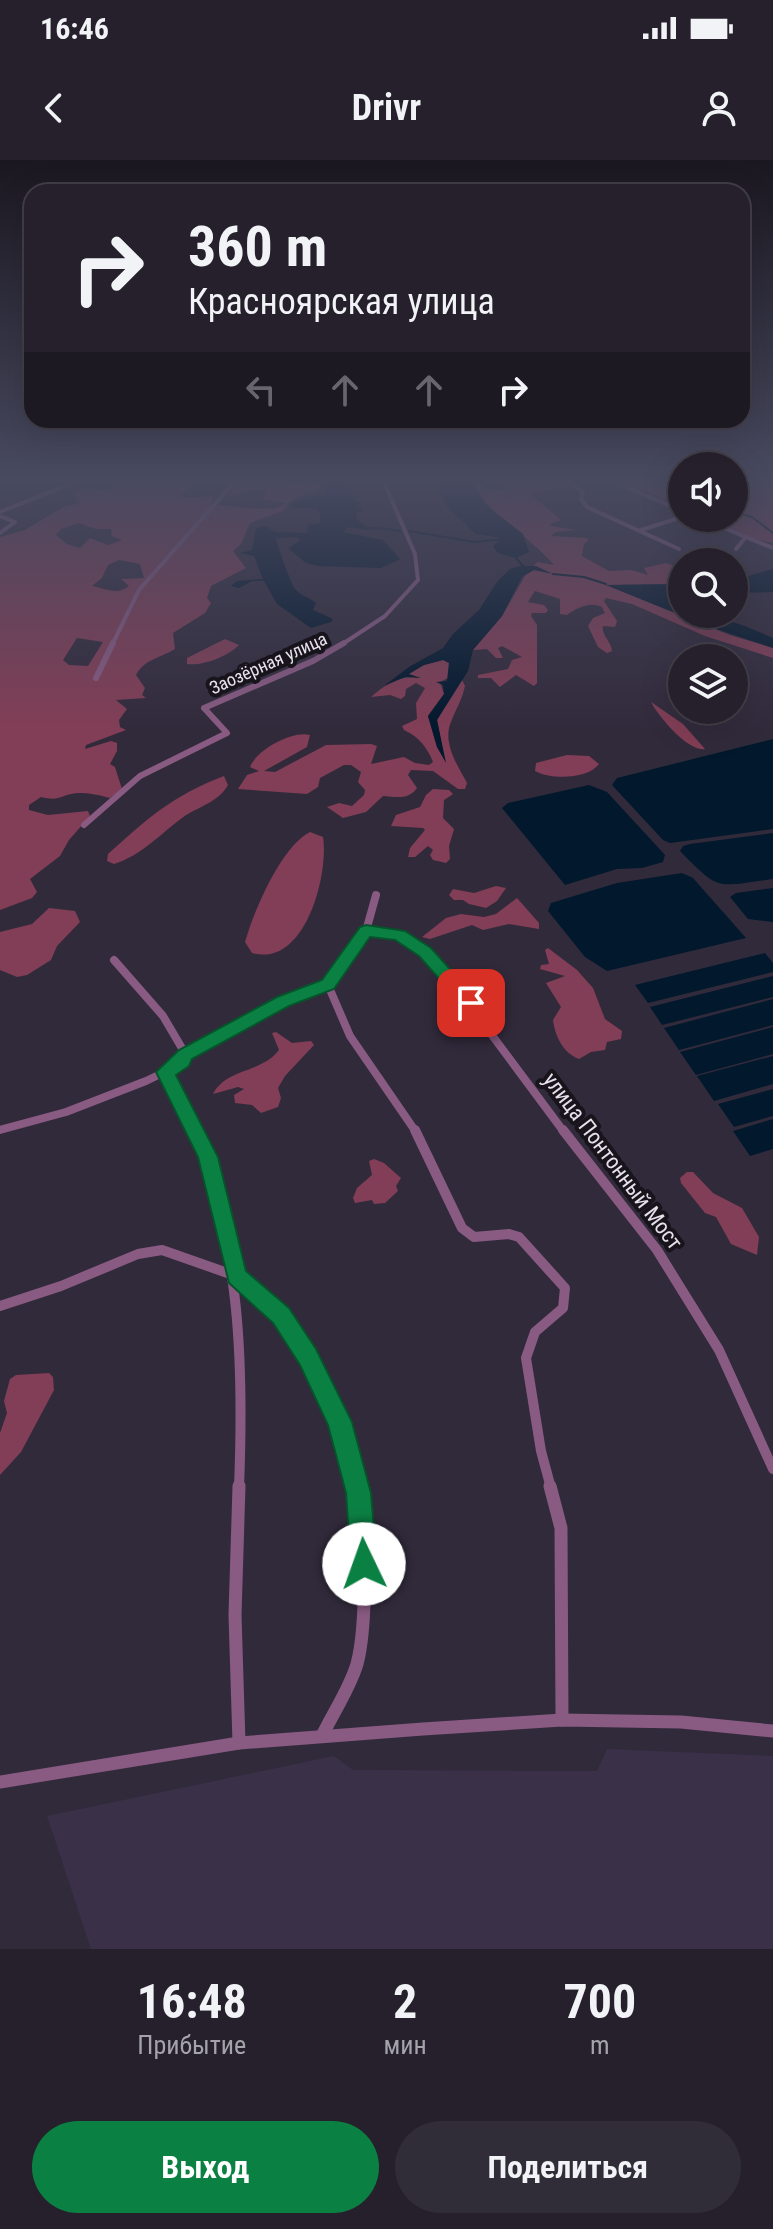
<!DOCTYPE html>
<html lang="ru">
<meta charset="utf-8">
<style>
body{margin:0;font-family:"Roboto Condensed",sans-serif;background:#312d38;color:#f1f3f6;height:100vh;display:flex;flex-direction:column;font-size:30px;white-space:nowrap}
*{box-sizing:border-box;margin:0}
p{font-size:26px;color:#a3a3a9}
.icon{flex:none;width:44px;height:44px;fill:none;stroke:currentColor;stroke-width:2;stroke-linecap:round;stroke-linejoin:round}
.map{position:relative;height:1789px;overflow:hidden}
.details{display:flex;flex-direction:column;background:#25202c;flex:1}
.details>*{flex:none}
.hud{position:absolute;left:24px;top:24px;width:726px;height:244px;border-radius:24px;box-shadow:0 8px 32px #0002,0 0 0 2px #423e48;background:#25202c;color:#f1f3f6;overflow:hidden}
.controls{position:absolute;left:668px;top:292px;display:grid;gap:16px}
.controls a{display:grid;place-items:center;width:80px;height:80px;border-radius:50%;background:#25202c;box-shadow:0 8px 32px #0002,0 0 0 2px #423e48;font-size:40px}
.pin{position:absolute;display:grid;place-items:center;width:68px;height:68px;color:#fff;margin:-34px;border-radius:16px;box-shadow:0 4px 12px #0006}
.me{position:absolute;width:88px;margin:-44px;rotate:357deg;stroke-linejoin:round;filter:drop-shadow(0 0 6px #0008)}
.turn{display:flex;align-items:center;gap:28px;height:168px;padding:0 32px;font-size:36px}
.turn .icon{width:104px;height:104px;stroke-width:2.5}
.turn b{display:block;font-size:56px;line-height:68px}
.lanes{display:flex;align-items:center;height:76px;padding:0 32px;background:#0003;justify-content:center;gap:40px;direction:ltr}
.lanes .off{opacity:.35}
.eta{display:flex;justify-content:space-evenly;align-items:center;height:136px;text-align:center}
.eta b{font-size:48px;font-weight:700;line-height:56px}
.cta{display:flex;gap:16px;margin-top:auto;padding:16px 32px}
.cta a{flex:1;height:92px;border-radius:48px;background:#0b8043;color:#fff;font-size:32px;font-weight:700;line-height:92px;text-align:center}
.cta a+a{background:#312d38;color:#f1f3f6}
.status{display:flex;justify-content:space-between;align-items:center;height:56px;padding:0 40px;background:#25202c;direction:ltr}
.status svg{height:22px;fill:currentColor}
header{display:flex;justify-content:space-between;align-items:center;height:104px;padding:0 32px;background:#25202c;font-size:36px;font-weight:700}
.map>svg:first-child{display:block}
.built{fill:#3a3048}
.green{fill:#823e56;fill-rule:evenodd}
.water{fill:#02182d}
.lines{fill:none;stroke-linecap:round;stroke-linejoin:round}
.stream{stroke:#02182d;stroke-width:2}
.street-far4{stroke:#895a82;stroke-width:4}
.street-far3{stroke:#895a82;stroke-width:6}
.street-far2{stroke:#895a82;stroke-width:8}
.street-far1{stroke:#895a82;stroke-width:10}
.street{stroke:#895a82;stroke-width:13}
.route{fill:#0b8043;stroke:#07532c;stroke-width:2}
.labels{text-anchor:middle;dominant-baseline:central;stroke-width:8;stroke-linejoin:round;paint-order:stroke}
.far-street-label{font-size:18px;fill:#e6e1ed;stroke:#18141c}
.street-label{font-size:22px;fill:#e6e1ed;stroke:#18141c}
</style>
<div class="status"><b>16:46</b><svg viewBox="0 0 49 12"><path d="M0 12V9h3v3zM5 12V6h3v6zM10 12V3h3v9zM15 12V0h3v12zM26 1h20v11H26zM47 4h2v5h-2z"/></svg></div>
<header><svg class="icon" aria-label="back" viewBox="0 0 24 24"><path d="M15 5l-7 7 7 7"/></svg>Drivr<svg class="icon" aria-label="person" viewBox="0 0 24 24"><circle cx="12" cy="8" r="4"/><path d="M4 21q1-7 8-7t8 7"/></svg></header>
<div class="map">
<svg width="773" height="1789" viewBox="0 0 773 1789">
<rect width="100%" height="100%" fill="#312a3b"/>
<!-- built -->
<polygon class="built" points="607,1589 773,1596 773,1789 91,1789 47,1656 334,1596 353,1610 597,1611"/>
<!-- green -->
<g class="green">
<path d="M 121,320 L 285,320 L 288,323 L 307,320 L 323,327 C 307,335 292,334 283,351 L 250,363 L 241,384 L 233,391 L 246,408 L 211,426 L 207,438 L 211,443 L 205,453 L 173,473 L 175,489 C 161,498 144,499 136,515 L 145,528 L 142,535 L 146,538 L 116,540 L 127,549 L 119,560 L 120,567 L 126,570 L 86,585 L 85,589 L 111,581 L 117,583 L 117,591 L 110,604 L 115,607 L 122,629 L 110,638 C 99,635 90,633 78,633 C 62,634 61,642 41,637 L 29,645 L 29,650 L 48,655 L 88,651 L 90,656 L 69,680 L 60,696 L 30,719 L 37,732 L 32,738 L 0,750 L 0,377 L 25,370 L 63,347 L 81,343 L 76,340 L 74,332 L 87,328 L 108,331 L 126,324 ZM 205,321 L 234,322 L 235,326 L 228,335 L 230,336 L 255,329 L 267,331 L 264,339 L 285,343 C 275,354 228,346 211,344 L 214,338 L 211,336 L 188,338 L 181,336 L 191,325 ZM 79,363 L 96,369 L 111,369 L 112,376 L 122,380 L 108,385 L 90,378 L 80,388 L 67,384 L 56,375 L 61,369 ZM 119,400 L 140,404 L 144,418 L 121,419 L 129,426 C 118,436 104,428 92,426 L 102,418 L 108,405 ZM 77,478 L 103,482 L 88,506 L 69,505 L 63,500 Z"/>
<path d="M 471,320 L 478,320 C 483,329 495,333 505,329 L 500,320 L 567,320 L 572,326 L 529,333 L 561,360 L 550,364 L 551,366 L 576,370 L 556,372 L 551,376 L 586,378 L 589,380 L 584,384 L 582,396 L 609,411 L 631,410 L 648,415 L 644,408 L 666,403 L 682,408 L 682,424 L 606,425 L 730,475 L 773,488 L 773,498 L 705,476 L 632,444 L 606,438 L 604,441 L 617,461 L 615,467 L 603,466 C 601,475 611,481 612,491 L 607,493 L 598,487 L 588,466 L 593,458 L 605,453 L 602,447 C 590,441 576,448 567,455 L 560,454 L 560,439 L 535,431 L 528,442 L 544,445 L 548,450 L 546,453 L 532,453 L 531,456 L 537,465 L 537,523 L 534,526 L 516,515 L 500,527 L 491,518 L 478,518 L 478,515 L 508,509 L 512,500 L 522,497 L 502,486 L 498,488 L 503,498 L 496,498 L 487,489 L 473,490 L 502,456 L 526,414 L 534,410 L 550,413 L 533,406 L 538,402 L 554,405 C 528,374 488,356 471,320 Z"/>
<path d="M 620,320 C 637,320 669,326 682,323 L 682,347 Z"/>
<polygon points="734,320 773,320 773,383 746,377 705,358 734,358"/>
<path d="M 225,479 L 239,485 C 227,497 203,506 187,504 L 187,498 Z"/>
<path d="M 443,500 L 449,503 L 448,518 L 440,522 L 444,534 L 428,556 L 437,587 L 444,597 L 437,560 L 461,518 L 465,526 C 462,540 456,549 451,562 C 442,583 458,606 467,623 L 465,629 L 458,629 L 433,611 L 411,610 L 408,615 L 417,628 C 409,640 396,637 383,636 L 366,652 L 343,658 L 327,647 L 339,643 L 352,646 L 364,635 L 365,630 L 358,622 L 361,612 L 351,605 L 344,605 L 320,618 L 318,627 L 307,634 L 238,629 L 247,615 L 259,611 L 250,607 C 256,590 293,570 310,575 L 307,587 L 264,611 L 275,612 L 326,585 L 371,584 L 377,586 L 371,604 L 404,597 L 415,603 L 429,605 L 433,602 C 427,587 419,577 404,570 L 402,566 L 417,559 L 416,543 L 425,528 L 416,523 L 406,529 L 405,536 L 401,539 L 390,535 L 371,537 C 383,526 398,516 415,517 L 408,514 L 424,505 Z"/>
<path d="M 651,542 L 683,564 L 705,589 C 688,592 659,557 651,542 Z"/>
<path d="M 567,595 L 589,596 L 599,604 C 588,619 551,620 535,611 L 536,603 Z"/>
<path d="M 224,616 L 228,625 C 219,642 197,647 182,658 C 159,675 142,695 114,704 L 107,701 L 108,694 C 148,658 172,636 224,616 Z"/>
<polygon points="433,629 449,630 453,634 444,640 443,658 454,669 449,686 450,699 446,703 433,700 430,695 433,690 428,686 415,697 408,697 410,688 425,670 423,668 391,666 396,655 420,647 426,635"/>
<path d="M 310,672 L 323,677 C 329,714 305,808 252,793 L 245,782 C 254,750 281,687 310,672 Z"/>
<polygon points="496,726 506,728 497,741 486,748 469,744 463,740 454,740 449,735 453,729 474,733"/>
<polygon points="517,738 539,763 539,769 509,764 483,770 472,765 430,779 422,777 446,758 461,754 484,757 496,754"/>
<polygon points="49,748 75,751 80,762 57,786 51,800 27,815 17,817 0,810 0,772 32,764"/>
<path d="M 548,788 L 577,810 L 593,828 L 605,859 L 622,871 L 621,879 L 607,882 L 605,890 L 591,892 L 579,899 C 563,893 555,876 553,860 L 561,847 L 546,823 L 565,816 L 540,809 L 541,805 L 549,804 L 545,790 Z"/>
<path d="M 276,872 L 292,883 L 311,881 L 314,885 L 285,916 L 278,928 L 281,938 L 278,947 L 261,953 L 252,945 L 235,943 L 234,935 L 244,929 L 238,927 L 213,934 C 226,908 262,913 279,890 L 272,873 Z"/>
<polygon points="374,999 384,1003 401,1018 396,1026 398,1031 385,1043 374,1044 372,1040 355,1043 353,1038 357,1028 372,1015 369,1001"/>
<polygon points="687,1012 693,1012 713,1033 742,1048 759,1077 757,1095 731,1084 716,1057 705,1053 681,1023 680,1018"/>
<polygon points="49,1213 53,1217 54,1230 21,1292 0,1315 0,1273 7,1253 4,1241 10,1219 16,1215"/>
</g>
<!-- water -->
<g class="water">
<path d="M 335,320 L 343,320 L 341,323 L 347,324 L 347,332 L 352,334 L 355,341 L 364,344 L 357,345 L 365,351 L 357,352 L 356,359 L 367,367 L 381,368 L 367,370 L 348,367 L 343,372 L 383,380 L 400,399 L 381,408 L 318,406 L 306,403 L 288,388 L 300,381 L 298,377 L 276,378 C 277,385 291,424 295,429 C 301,436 309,437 316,443 L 313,450 L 333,459 L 331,462 L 311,468 L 277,444 L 264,421 L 252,421 L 239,428 L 231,426 L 237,421 L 263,419 L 254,396 L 240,393 L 252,390 L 256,368 L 265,366 L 276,372 L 307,373 L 308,365 L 320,363 L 320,354 L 316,349 L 291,347 L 292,344 L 305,337 L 325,335 L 327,326 Z"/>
<polygon points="435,320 471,320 485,344 523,374 529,392 516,398 498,393 493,386 502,378 476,374 448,348"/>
<polygon points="520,406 536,406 553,414 534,410 522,417 502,456 473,490 468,511 437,560 446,603 437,587 428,556 444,534 443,525 436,522 447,521 449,503 443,500 424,505 409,514 421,518 405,517 384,526 409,507 443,488 453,474 479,450 497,422 510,409"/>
<polygon points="773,409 773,432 734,433 734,420"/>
<path d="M 682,424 L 682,454 C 715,454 743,464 773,478 L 773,488 L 707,466 L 606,425 Z"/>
<polygon points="773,579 773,669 670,683 663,680 612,625 617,618"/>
<polygon points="589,625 607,632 665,695 663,702 642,708 617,709 565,725 502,648 508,643"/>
<path d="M 773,673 L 773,719 C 716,726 721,733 680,691 L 683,686 L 690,684 Z"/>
<polygon points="682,713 693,718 746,778 607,811 585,797 548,751 551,743 617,723"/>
<polygon points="773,728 773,762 748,759 730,737 736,733"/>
<polygon points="765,793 773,803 773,812 648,843 635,825"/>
<polygon points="773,816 773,837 662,865 650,847"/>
<polygon points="773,839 773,865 679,890 664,868"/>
<polygon points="773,867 773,894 696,915 680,892"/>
<polygon points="773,896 773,924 714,941 697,916"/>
<polygon points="773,929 773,956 734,967 718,944"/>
<polygon points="773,959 773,989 750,996 733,971"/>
</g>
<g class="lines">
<!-- stream -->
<g class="stream">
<polyline points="734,352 752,357 773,373"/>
<polyline points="381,368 400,371"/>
<polyline points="409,371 475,382 502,379"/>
<polyline points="516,398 523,406"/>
<polyline points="553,414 584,417 606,424"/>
</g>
<!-- street-far4 -->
<g class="street-far4">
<polyline points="568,320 583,333 581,339 587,347 679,389"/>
<polyline points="611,320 682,351"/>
<polyline points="0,352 80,320"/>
<polyline points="0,356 15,362 0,373"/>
<polyline points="699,358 773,388"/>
<polyline points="641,370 682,357"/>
<polyline points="736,389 745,378"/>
<polyline points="112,485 139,430 236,320"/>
<polyline points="341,485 385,456 418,420 415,394 383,320"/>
</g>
<!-- street-far3 -->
<g class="street-far3">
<polyline points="96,518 113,483"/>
<polyline points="84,665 140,616 227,573 204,548 313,501 344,483"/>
</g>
<!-- street-far2 -->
<g class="street-far2">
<polyline points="366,771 399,775 439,804 564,972"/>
<polyline points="114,800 163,856 186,895"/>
<polyline points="328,825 350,876 416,972"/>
<polyline points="165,912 196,972"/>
<polyline points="0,970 66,952 146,921 175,907 189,893 283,841 328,825 366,771 376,735"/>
</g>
<!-- street-far1 -->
<g class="street-far1">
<path d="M 195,970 C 240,1091 244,1201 239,1328"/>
<polyline points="415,970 462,1068 474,1077 509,1074 519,1077 565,1128 563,1148 535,1172 526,1198 541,1291 551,1328"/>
<polyline points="563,970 657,1090 719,1190 773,1309"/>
<polyline points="0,1146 61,1126 138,1094 162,1090 236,1116 281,1155 308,1197 340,1262 358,1328"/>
</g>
<!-- street -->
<g class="street">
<polyline points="550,1326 561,1368 562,1560"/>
<path d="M 322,1576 C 333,1553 350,1528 357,1504 C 367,1467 367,1363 357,1326"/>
<polyline points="239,1583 235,1455 239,1326"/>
<polyline points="0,1622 239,1583 423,1569 562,1560 681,1562 773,1571"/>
</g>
</g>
<!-- sky -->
<linearGradient id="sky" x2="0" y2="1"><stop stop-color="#1b1720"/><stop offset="0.56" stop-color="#484a60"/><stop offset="1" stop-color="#484a60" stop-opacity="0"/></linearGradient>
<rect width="773" height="571" fill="url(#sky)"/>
<!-- route -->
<polygon class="route" points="366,765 405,771 431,788 477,839 479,843 477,848 465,848 419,796 395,780 370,777 334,829 289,846 192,899 189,906 176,915 218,997 246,1111 289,1148 316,1189 352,1262 371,1333 377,1404 373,1414 364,1418 354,1414 351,1404 346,1333 328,1265 300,1205 273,1163 229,1123 198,997 156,912 179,890 277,837 322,820 360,767"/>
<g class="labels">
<!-- far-street labels -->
<g class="far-street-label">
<text transform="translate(268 503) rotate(-24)">Заозёрная улица</text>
</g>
<!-- street labels -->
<g class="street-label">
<text transform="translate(613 1001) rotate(53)">улица Понтонный Мост</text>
</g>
</g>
</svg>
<div class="controls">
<a><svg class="icon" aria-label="sound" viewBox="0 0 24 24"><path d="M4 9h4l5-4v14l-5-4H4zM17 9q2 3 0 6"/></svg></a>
<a><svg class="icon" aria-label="search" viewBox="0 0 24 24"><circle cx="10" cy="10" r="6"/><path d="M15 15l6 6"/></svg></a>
<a><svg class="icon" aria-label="layers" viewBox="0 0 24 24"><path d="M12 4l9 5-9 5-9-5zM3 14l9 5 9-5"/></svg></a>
</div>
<div class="pin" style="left:471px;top:843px;background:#d93025"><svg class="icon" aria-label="arrive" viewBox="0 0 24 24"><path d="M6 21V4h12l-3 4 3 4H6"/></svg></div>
<svg class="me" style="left:364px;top:1404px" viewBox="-20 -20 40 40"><circle r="19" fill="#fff"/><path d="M0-13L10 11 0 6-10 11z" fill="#0b8043"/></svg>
<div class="hud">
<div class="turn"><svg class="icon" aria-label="right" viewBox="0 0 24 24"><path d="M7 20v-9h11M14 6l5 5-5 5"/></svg><div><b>360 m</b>Красноярская улица</div></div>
<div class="lanes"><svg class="icon off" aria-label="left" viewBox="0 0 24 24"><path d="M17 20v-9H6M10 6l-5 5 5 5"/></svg><svg class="icon off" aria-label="ahead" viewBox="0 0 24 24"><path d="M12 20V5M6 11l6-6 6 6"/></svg><svg class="icon off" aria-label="ahead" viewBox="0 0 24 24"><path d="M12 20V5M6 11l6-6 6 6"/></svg><svg class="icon" aria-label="right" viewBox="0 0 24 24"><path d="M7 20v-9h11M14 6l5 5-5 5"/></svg></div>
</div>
</div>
<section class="details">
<div class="eta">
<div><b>16:48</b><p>Прибытие</p></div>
<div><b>2</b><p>мин</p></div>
<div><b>700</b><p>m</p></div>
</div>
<div class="cta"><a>Выход</a><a>Поделиться</a></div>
</section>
